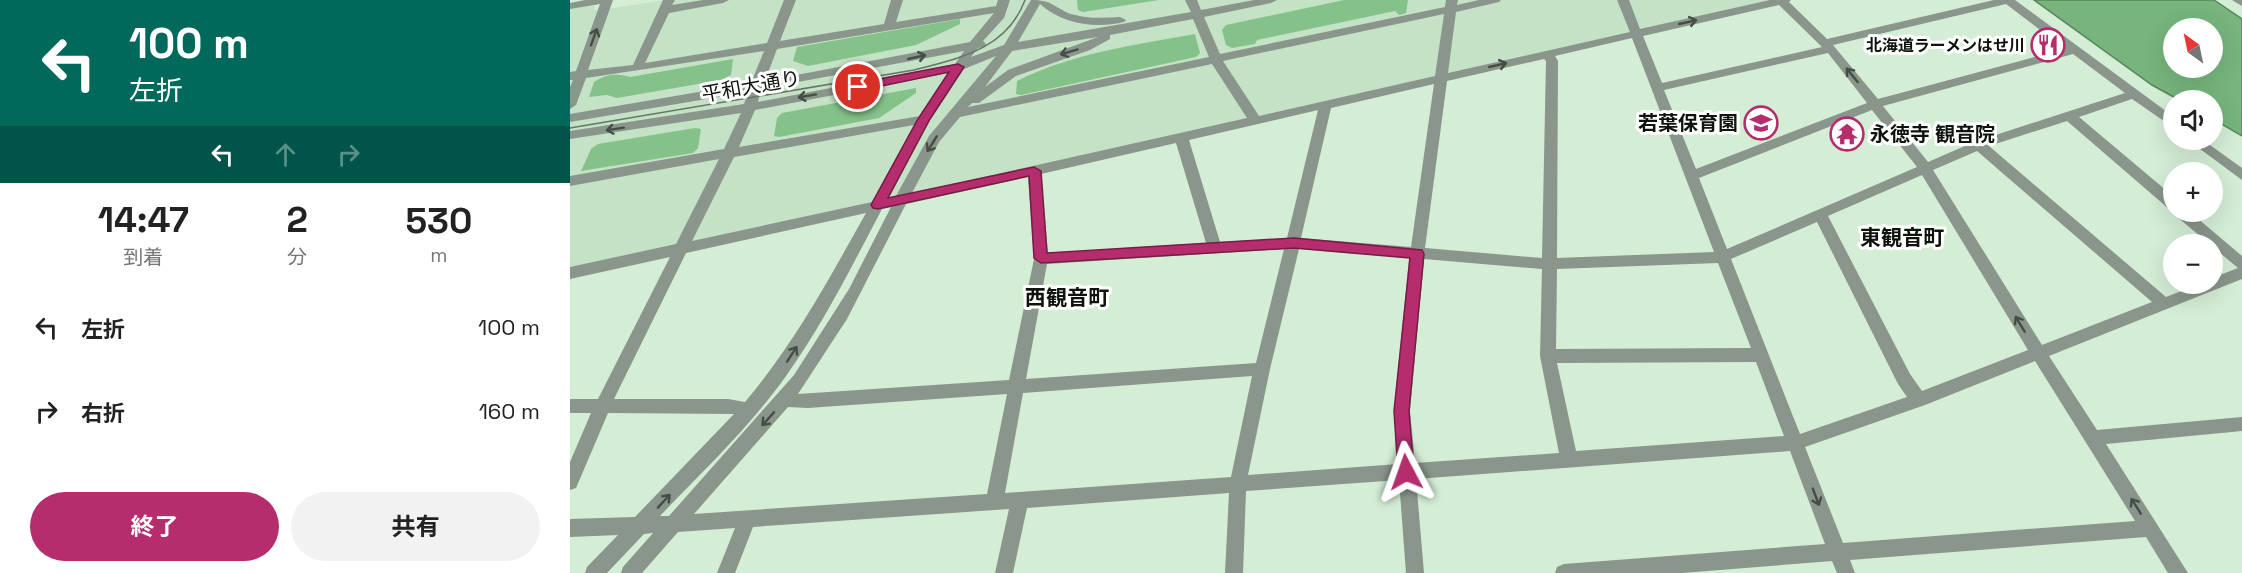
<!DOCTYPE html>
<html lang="ja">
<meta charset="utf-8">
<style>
body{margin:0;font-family:"Space Grotesk","Noto Sans JP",sans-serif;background:#f2f2f2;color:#222;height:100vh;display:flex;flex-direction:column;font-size:22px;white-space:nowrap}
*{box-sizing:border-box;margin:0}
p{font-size:20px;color:#767676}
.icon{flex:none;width:33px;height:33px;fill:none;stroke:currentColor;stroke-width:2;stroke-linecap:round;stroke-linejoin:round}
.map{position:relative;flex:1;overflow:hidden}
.drawer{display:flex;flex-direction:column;background:#fff;width:570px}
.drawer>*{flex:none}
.banner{background:#00695c;color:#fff;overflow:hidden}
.needle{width:39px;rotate:327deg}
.buttons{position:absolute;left:1593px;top:18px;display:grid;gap:12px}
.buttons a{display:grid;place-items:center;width:60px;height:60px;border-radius:50%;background:#fff;box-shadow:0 6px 24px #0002;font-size:30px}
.pin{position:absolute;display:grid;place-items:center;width:51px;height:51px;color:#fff;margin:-26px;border:3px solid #fff;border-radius:50%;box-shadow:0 2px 6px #0007}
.me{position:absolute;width:66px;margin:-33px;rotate:356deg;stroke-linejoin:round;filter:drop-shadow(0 0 4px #0008)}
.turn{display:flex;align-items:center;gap:21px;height:126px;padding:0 30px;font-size:27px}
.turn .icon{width:78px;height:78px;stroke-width:2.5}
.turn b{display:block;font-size:42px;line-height:51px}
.lanes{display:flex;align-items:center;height:57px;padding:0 30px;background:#0003;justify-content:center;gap:30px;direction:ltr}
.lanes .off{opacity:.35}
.eta{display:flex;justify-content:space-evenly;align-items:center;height:102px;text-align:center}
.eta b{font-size:36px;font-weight:700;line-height:42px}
.cta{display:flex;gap:12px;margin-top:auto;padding:12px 30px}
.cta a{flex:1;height:69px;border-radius:36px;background:#b52d6d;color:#fff;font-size:24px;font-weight:700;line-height:69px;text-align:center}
.cta a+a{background:#f2f2f2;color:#222}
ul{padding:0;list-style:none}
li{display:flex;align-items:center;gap:18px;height:84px;padding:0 30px}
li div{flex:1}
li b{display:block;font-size:22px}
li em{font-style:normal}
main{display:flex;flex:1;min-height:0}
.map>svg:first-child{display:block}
.built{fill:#c4e2c5}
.forest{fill:#84c289}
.water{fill:#77b57d;stroke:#57855b;stroke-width:1.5;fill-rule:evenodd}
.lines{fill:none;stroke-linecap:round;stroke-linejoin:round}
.minor{fill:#8a958b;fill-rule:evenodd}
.tram{stroke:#667667;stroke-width:1.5}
.oneway{stroke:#454e45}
.route{fill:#b52d6d;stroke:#761d47;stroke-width:1.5}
.labels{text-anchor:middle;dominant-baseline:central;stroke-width:6;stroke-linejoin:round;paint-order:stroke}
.far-poi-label{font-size:16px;font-weight:bold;fill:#0c140c;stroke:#fff;text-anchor:end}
.street-label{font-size:20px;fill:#0c140c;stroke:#fff}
.poi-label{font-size:20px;font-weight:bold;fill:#0c140c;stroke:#fff;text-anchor:end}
.neighbourhood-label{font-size:21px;font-weight:bold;fill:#0c140c;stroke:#fff}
</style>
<main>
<section class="drawer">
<div class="banner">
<div class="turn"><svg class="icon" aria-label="left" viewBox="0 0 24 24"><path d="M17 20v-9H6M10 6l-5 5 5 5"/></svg><div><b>100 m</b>左折</div></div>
<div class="lanes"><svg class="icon" aria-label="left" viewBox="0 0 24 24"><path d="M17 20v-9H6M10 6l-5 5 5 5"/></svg><svg class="icon off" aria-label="ahead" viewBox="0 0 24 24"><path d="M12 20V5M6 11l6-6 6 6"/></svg><svg class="icon off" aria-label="right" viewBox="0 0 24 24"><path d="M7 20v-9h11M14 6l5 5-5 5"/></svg></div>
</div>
<div class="eta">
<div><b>14:47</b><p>到着</p></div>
<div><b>2</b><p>分</p></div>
<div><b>530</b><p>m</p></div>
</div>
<ul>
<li><svg class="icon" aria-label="left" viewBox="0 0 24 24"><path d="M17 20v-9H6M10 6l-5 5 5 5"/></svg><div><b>左折</b></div><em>100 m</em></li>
<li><svg class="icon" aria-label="right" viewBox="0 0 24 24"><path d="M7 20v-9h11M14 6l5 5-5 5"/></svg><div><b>右折</b></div><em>160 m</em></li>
</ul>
<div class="cta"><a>終了</a><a>共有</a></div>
</section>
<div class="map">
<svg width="1672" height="573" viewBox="0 0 1672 573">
<rect width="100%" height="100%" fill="#d4edd5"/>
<!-- built -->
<polygon class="built" points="95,0 1213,0 0,274 0,9 21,5 25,6 24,10 31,10"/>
<!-- forest -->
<g class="forest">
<polygon points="507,0 589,0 513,12 508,10"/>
<polygon points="774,0 838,0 836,13 829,15 825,11 687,40 685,44 662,48 656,45 652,30 656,25"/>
<polygon points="390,19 390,24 346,45 238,66 223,61 227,47"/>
<path d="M 625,34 L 630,53 L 626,57 L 451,95 L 446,94 L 447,81 C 502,53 565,45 625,34 Z"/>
<path d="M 163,59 L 161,75 L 151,80 L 47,98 L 37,95 L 19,97 L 24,82 C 36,74 46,73 60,77 Z"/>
<polygon points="346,88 346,93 309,118 209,137 204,136 207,118 212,113"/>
<polygon points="125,128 131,129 128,148 123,153 11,171 21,149 28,144"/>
</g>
<!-- water -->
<path class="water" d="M 1464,0 L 1644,0 L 1672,19 L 1672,136 L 1643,119 L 1642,100 L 1609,100 L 1582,85 ZM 1604,28 L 1642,28 L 1642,68 L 1604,68 Z"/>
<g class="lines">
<!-- minor -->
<g class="minor">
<path d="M 15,0 L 43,0 L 18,70 L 63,65 L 93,0 L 105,0 L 102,5 L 133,0 L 159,0 L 153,3 L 99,13 L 75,63 L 197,43 L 214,0 L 226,0 L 210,41 L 314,24 L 321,0 L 333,0 L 326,22 L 426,6 L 428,0 L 440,0 L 434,18 L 413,41 L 416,44 L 414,47 L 408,48 L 401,57 L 434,45 L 461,0 C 483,0 483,7 501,14 C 517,19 534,18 550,17 L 556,20 L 554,22 C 526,29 492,24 470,4 L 448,42 L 621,12 L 615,0 L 627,0 L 631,10 L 684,0 L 707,0 L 701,3 L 634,17 L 650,54 L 875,7 L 876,0 L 888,0 L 887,5 L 909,0 L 931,0 L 929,2 L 886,12 L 878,73 L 1060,32 L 1047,0 L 1059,0 L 1070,29 L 1200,0 L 1221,0 L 1219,2 L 1257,39 L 1424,0 L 1445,0 L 1604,117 L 1604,128 L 1562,99 L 1509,117 L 1604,197 L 1604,210 L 1599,209 L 1497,121 L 1419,146 L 1596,297 L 1629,284 L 1642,284 L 1642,278 L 1668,268 L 1606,216 L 1604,212 L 1620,212 L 1672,256 L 1672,279 L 1479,356 L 1527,430 L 1672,417 L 1672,431 L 1536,444 L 1618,573 L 1598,573 L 1576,537 L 1280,560 L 1285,573 L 1267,573 L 1262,561 L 1112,573 L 985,573 L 987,567 L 994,564 L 1255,544 L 1220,451 L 846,479 L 854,573 L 836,573 L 829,480 L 676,491 L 673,573 L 655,573 L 659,493 L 457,508 L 443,573 L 425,573 L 439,509 L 183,527 L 165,573 L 147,573 L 165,528 L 108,532 L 72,573 L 51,573 L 53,567 L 83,533 L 74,534 L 37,573 L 15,573 L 17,567 L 48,535 L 0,537 L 0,519 L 65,517 L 164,414 L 38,413 L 6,488 L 0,490 L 0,462 L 21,413 L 0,413 L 0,399 L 28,399 L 100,257 L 0,279 L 0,267 L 106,244 L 149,159 L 0,186 L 0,176 L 154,149 L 171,113 L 0,139 L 0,131 L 174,104 L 178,92 L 0,122 L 0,114 L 181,83 L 194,51 L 16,78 L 6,105 L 0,109 L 0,87 L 3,80 L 0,80 L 0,72 L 6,71 L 30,4 L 0,9 L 0,3 ZM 1436,4 L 1495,49 L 1308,99 L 1263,45 ZM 1209,5 L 1252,47 L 1092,83 L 1073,36 ZM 424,13 L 400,42 L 195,81 L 207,49 ZM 874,14 L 865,76 L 689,116 L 653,61 ZM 623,19 L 639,57 L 398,107 L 402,103 L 409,103 L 446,76 L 520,50 L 540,39 L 540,35 ZM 528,37 L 438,70 L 415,87 L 442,51 ZM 1062,38 L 1144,252 L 987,258 L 988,61 L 985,56 ZM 394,51 L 385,64 L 188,102 L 191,89 ZM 1258,53 L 1297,103 L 1126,169 L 1094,90 ZM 1503,54 L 1555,93 L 1404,142 L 1358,162 L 1313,106 ZM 426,56 L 359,136 L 326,196 L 318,198 L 360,120 L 394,69 ZM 974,59 L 976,61 L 972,258 L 855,248 L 877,81 ZM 642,64 L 677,118 L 342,193 L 369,142 L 390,117 ZM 379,73 L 350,116 L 169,147 L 185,110 ZM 864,84 L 841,247 L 731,238 L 761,108 ZM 748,110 L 717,238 L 650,242 L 619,140 ZM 1302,110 L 1347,167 L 1157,249 L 1129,178 ZM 344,125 L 302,202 L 122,241 L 164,157 ZM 606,143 L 636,243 L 478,253 L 471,174 ZM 1407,151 L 1582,302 L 1472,345 L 1363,170 ZM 1352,175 L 1458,350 L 1352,391 L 1340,374 L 1258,216 ZM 458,177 L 464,259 L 439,380 L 228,394 L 277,319 L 336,204 ZM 321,207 L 279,289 L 224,375 L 99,516 L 90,516 C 133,471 180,427 216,376 C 253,324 282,266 312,209 ZM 296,213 C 259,279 224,344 175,402 L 158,399 L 44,399 L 116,253 ZM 1247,222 L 1328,384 L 1337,397 L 1230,434 L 1161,259 ZM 714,249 L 686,363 L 456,379 L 477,264 ZM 729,249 L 839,258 L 824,411 L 828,464 L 678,475 L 700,369 ZM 854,259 L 972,269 L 970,356 L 989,453 L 845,463 L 840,411 ZM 1148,263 L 1181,348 L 986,349 L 987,269 ZM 1465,361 L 1565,521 L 1273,543 L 1235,447 L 1355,405 ZM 1186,362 L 1214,436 L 1006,451 L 987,363 ZM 682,376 L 661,477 L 435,493 L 453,393 ZM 437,394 L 417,494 L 124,514 L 218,407 L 238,408 Z"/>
<polygon points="1662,0 1672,0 1672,6"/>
<polygon points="1618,140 1633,140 1672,168 1672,180"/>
</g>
<!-- tram -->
<path class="tram" d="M 0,128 L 344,70 C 390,58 437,49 455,0"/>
</g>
<!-- one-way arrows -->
<defs><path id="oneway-shaft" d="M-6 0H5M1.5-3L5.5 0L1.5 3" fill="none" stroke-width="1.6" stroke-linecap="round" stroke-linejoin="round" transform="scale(1.5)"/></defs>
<g class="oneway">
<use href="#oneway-shaft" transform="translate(1118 22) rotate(-13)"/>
<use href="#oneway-shaft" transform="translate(24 37) rotate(-70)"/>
<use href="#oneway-shaft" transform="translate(499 52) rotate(163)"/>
<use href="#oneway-shaft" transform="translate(347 57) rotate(-13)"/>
<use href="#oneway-shaft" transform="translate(928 65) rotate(-13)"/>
<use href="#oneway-shaft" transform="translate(1282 75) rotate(-129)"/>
<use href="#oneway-shaft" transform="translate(237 96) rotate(170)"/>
<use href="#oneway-shaft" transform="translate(45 129) rotate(171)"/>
<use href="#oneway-shaft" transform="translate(362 144) rotate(122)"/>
<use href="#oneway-shaft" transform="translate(1450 324) rotate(-121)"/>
<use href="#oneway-shaft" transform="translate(222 354) rotate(-57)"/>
<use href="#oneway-shaft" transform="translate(198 419) rotate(132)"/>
<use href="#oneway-shaft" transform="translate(1246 497) rotate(69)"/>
<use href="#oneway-shaft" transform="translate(94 501) rotate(-47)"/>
<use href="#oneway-shaft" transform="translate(1566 506) rotate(-122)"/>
</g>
<!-- route -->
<polygon class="route" points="388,64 394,67 360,119 318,198 464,167 471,171 477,253 724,238 852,250 854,254 839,411 844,472 841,477 836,479 830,477 828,472 824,411 840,258 724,248 471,263 464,258 459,176 308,209 303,208 301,205 348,119 379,72 288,91 283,87 288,83"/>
<!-- icons -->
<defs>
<symbol id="restaurant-ring" viewBox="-11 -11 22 22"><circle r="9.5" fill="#fff" stroke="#b52d6d" stroke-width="1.5"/><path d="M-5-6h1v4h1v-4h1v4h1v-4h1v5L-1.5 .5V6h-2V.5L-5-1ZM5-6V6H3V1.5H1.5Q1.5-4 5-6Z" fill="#b52d6d"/></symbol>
<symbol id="school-ring" viewBox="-11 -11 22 22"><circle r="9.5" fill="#fff" stroke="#b52d6d" stroke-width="1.5"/><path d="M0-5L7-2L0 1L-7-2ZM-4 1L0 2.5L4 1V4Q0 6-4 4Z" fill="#b52d6d"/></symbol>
<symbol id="temple-ring" viewBox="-11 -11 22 22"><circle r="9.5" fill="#fff" stroke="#b52d6d" stroke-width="1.5"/><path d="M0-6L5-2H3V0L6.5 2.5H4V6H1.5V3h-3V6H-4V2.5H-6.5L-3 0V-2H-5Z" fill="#b52d6d"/></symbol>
</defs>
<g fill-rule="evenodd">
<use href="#restaurant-ring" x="1459" y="26" width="38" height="38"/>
<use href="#school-ring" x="1172" y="104" width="38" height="38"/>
<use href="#temple-ring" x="1258" y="115" width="38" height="38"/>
</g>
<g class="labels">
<!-- far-poi labels -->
<g class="far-poi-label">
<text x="1455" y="45">北海道ラーメンはせ川</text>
</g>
<!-- street labels -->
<g class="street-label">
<text transform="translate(181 86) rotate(-10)">平和大通り</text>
</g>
<!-- poi labels -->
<g class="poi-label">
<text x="1168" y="123">若葉保育園</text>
<text x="1300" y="134" text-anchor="start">永徳寺 観音院</text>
</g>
<!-- neighbourhood labels -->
<g class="neighbourhood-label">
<text x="1332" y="237">東観音町</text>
<text x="497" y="297">西観音町</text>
</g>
</g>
</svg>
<div class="buttons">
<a><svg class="needle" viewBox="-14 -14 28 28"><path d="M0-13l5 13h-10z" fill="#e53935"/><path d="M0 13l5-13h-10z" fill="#767676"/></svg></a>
<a><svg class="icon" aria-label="sound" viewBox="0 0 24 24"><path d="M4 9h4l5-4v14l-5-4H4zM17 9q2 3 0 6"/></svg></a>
<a>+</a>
<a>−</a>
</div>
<div class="pin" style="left:288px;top:87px;background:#d93025"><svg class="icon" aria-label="arrive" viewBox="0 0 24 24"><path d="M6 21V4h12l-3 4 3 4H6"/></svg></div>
<svg class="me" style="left:836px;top:472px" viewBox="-20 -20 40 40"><path d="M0-17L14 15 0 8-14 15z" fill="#b52d6d" stroke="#fff" stroke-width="4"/></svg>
</div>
</main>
